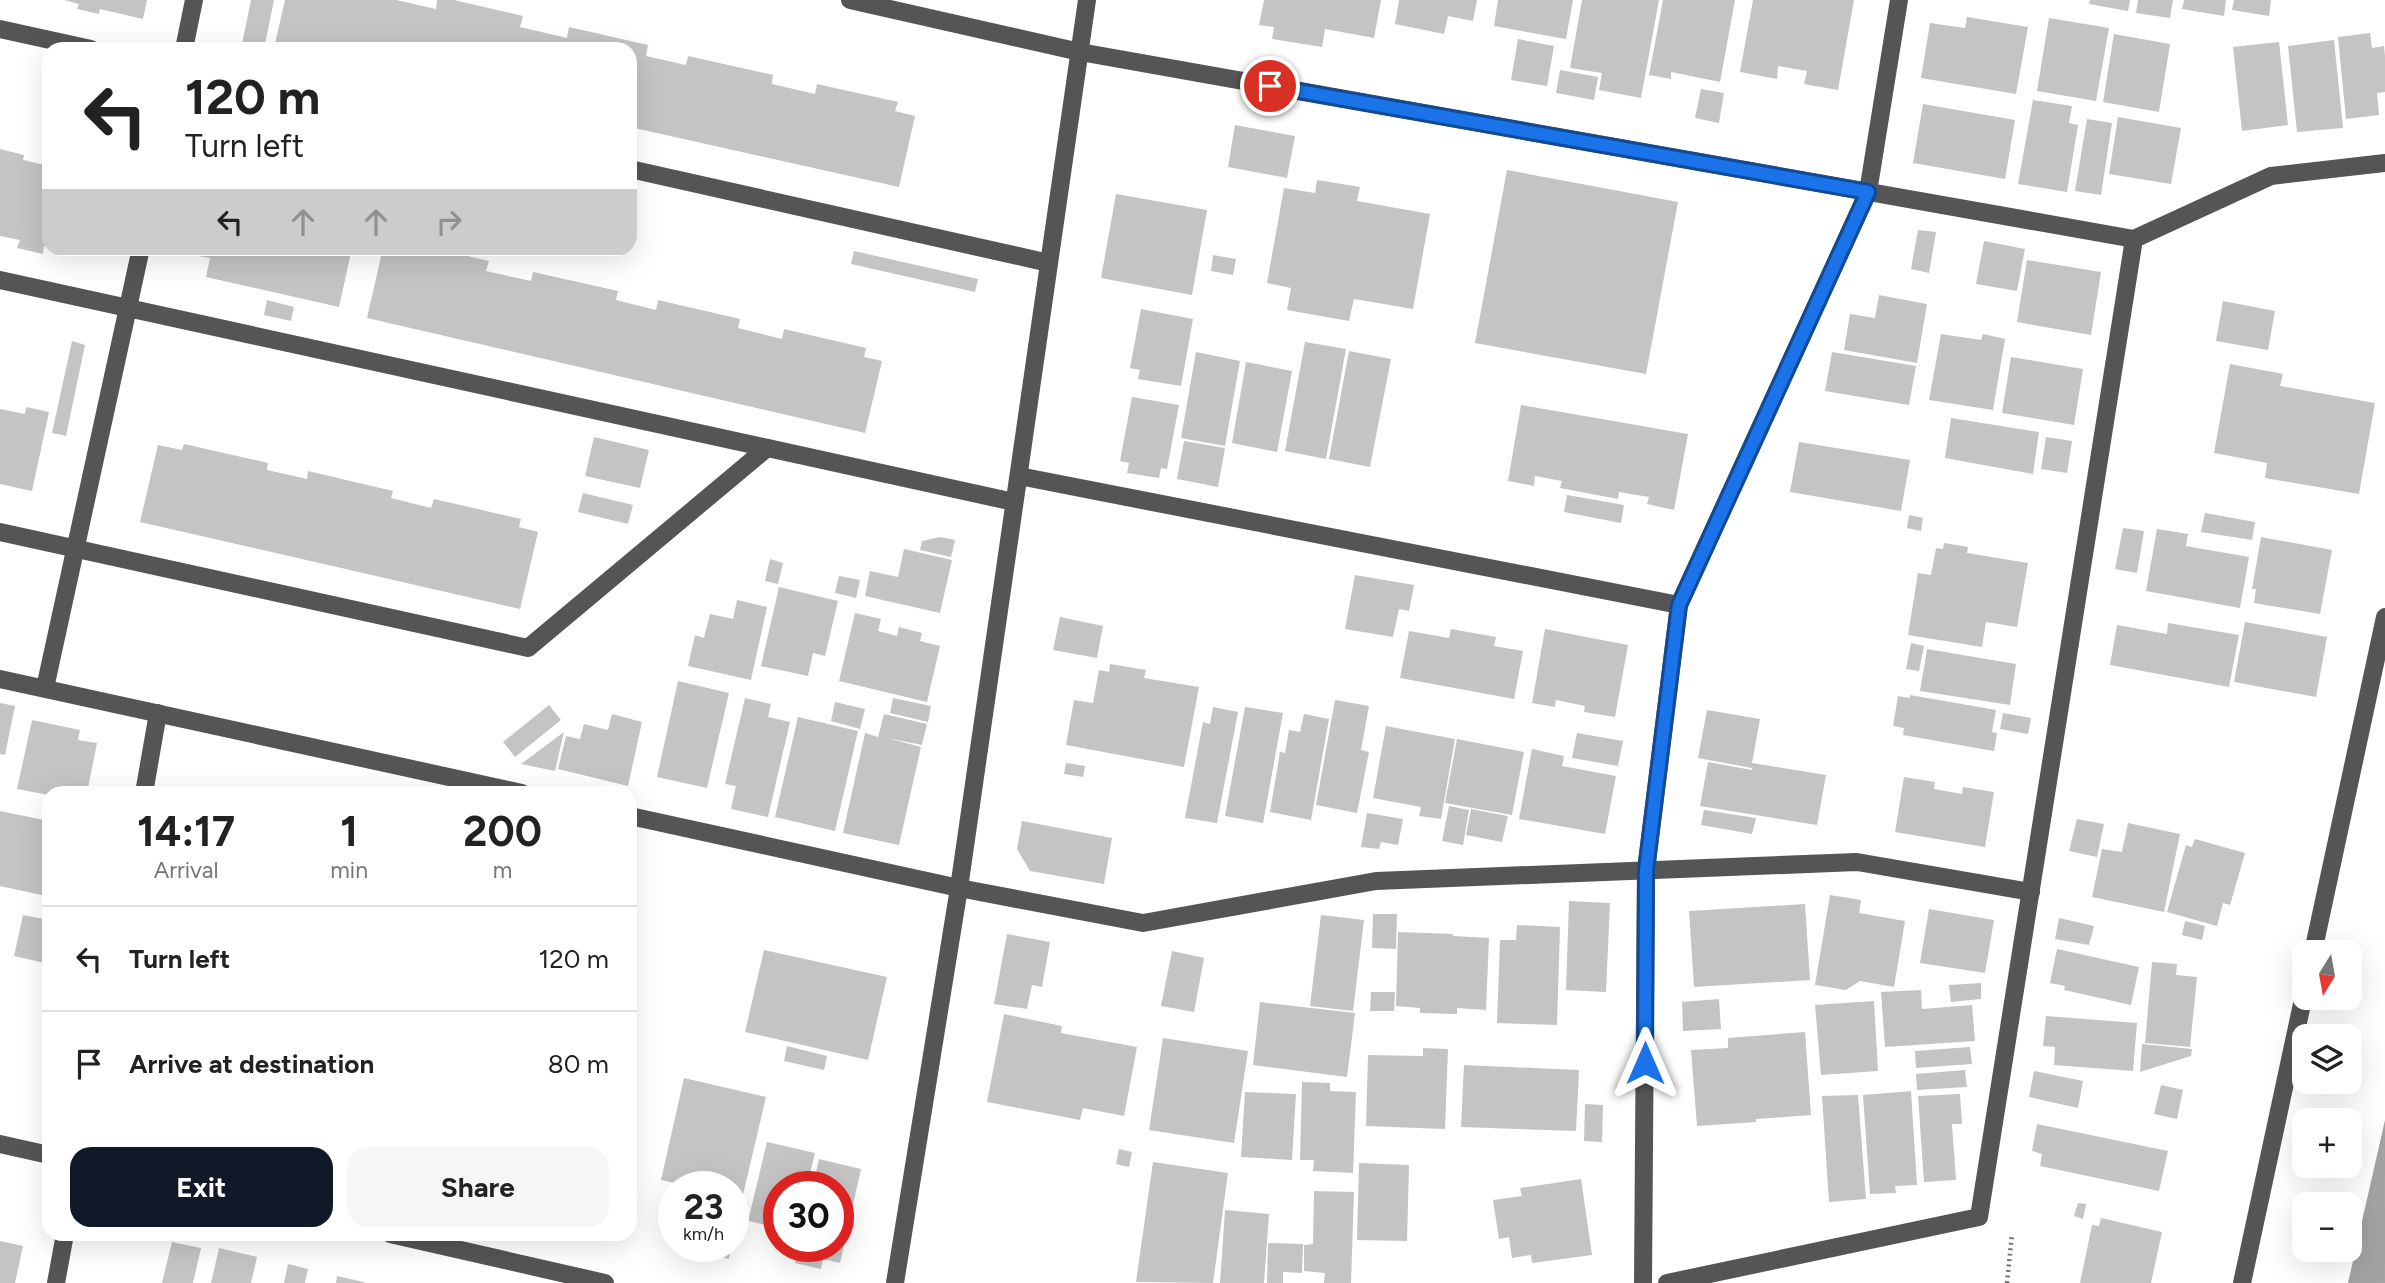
<!DOCTYPE html>
<meta charset="utf-8">
<style>
body{margin:0;font-family:Figtree,sans-serif;background:#f6f6f6;color:#222;height:100vh;display:flex;flex-direction:column;font-size:26px;white-space:nowrap}
*{box-sizing:border-box;margin:0}
p{font-size:23px;color:#767676}
.icon{flex:none;width:38px;height:38px;fill:none;stroke:currentColor;stroke-width:2;stroke-linecap:round;stroke-linejoin:round}
.map{position:relative;flex:1;overflow:hidden}
.panel{position:absolute;left:42px;top:786px;width:595px;height:455px;display:flex;flex-direction:column;background:#fff;border-radius:21px;box-shadow:0 7px 28px #0002}
.panel>*{flex:none}
.guide{position:absolute;left:42px;top:42px;width:595px;height:214px;border-radius:21px;box-shadow:0 7px 28px #0002;background:#fff;color:#222;overflow:hidden}
.needle{width:46px;rotate:191deg}
.tools{position:absolute;left:2292px;top:940px;display:grid;gap:14px}
.tools a{display:grid;place-items:center;width:70px;height:70px;border-radius:14px;background:#fff;box-shadow:0 7px 28px #0002;font-size:35px}
.speed{position:absolute;left:658px;top:1171px;display:flex;gap:14px;font-size:35px;font-weight:700;text-align:center}
.speed>*{display:grid;place-content:center;width:91px;height:91px;border-radius:50%;background:#fff;box-shadow:0 7px 28px #0002;line-height:1}
.speed small{font-size:18px;font-weight:400}
.speed .limit{border:10px solid #d22;background:#fff;color:#111}
.pin{position:absolute;display:grid;place-items:center;width:60px;height:60px;color:#fff;margin:-30px;border:4px solid #fff;border-radius:50%;box-shadow:0 2px 7px #0007}
.me{position:absolute;width:77px;margin:-38px;rotate:0deg;stroke-linejoin:round;filter:drop-shadow(0 0 5px #0008)}
.turn{display:flex;align-items:center;gap:24px;height:147px;padding:0 28px;font-size:32px}
.turn .icon{width:91px;height:91px;stroke-width:2.5}
.turn b{display:block;font-size:49px;line-height:60px}
.lanes{display:flex;align-items:center;height:66px;padding:0 28px;background:#0003;justify-content:center;gap:35px;direction:ltr}
.lanes .off{opacity:.35}
.eta{display:flex;justify-content:space-evenly;align-items:center;height:119px;text-align:center}
.eta b{font-size:42px;font-weight:700;line-height:49px}
.cta{display:flex;gap:14px;margin-top:auto;padding:14px 28px}
.cta a{flex:1;height:80px;border-radius:21px;background:#111827;color:#fff;font-size:28px;font-weight:700;line-height:80px;text-align:center}
.cta a+a{background:#f6f6f6;color:#222}
ul{padding:0;list-style:none}
li{display:flex;align-items:center;gap:21px;height:105px;padding:0 28px;border-top:2px solid #e0e0e0}
li div{flex:1}
li b{display:block;font-size:26px}
li em{font-style:normal}
.map>svg:first-child{display:block}
.water{fill:#a3a3a3}
.building{fill:#c4c4c4}
.lines{fill:none;stroke-linecap:round;stroke-linejoin:round}
.path{stroke:#777;stroke-width:4.5;stroke-dasharray:2 3.5;stroke-linecap:butt}
.minor{stroke:#555;stroke-width:18}
.route-casing{stroke:#114b97;stroke-width:18}
.route{stroke:#1a73e8;stroke-width:12}
</style>
<div class="map">
<svg width="2385" height="1283" viewBox="0 0 2385 1283">
<rect width="100%" height="100%" fill="#fff"/>
<!-- water -->
<polygon class="water" points="2385,1120 2385,1283 2348,1283"/>
<!-- building -->
<g class="building">
<polygon points="64,0 147,0 143,19 100,9 99,14 77,9 79,4"/>
<polygon points="251,0 274,0 264,49 241,49"/>
<polygon points="285,0 396,0 436,9 437,0 454,0 523,16 520,27 567,38 569,27 648,45 646,56 686,65 688,56 773,75 772,84 815,94 817,84 898,102 895,111 915,116 899,187 630,127 630,49 280,49 274,48"/>
<polygon points="1264,0 1381,0 1374,38 1325,29 1322,47 1272,39 1274,27 1259,25"/>
<polygon points="1399,0 1477,0 1473,21 1448,16 1444,34 1395,24"/>
<polygon points="1498,0 1573,0 1566,39 1494,26"/>
<polygon points="1582,0 1659,0 1641,98 1599,90 1602,73 1570,68"/>
<polygon points="1663,0 1735,0 1720,82 1671,72 1671,79 1649,75"/>
<polygon points="1753,0 1854,0 1838,90 1804,84 1807,71 1778,66 1777,79 1740,72"/>
<polygon points="2090,0 2130,0 2128,11 2089,4"/>
<polygon points="2138,0 2173,0 2170,18 2136,13"/>
<polygon points="2184,0 2226,0 2224,16 2182,9"/>
<polygon points="2234,0 2271,0 2269,16 2232,10"/>
<polygon points="1967,17 2028,27 2016,94 1921,78 1930,23 1965,28"/>
<polygon points="2049,18 2109,28 2096,101 2037,91"/>
<polygon points="2370,33 2372,48 2384,46 2385,56 2385,92 2377,93 2379,115 2346,119 2338,37"/>
<polygon points="2114,34 2170,44 2159,112 2103,102"/>
<polygon points="1518,39 1554,46 1547,86 1511,80"/>
<polygon points="2334,40 2343,128 2297,132 2288,46"/>
<polygon points="2279,42 2288,125 2242,131 2233,47"/>
<polygon points="1560,70 1598,77 1594,100 1556,93"/>
<polygon points="1701,89 1724,93 1719,123 1695,118"/>
<polygon points="2033,100 2072,106 2069,123 2078,125 2067,192 2018,184"/>
<polygon points="1923,104 2015,120 2005,179 1913,163"/>
<polygon points="2118,117 2181,128 2171,184 2109,174"/>
<polygon points="2087,119 2112,123 2101,195 2075,191"/>
<polygon points="1235,125 1295,136 1287,178 1228,167"/>
<polygon points="0,149 24,155 23,160 49,166 49,247 44,246 43,254 17,248 20,240 0,236"/>
<polygon points="1507,170 1678,202 1646,374 1475,343"/>
<polygon points="1317,180 1360,187 1357,201 1430,214 1413,309 1354,299 1349,321 1287,310 1291,288 1267,283 1284,188 1315,193"/>
<polygon points="1116,194 1207,210 1192,295 1101,278"/>
<polygon points="1918,230 1936,232 1929,273 1911,269"/>
<polygon points="1984,241 2025,249 2017,291 1976,284"/>
<polygon points="64,248 93,248 92,256"/>
<polygon points="193,248 352,248 339,307 206,277 210,258 192,255"/>
<polygon points="383,248 403,252 404,248 433,248 489,261 486,271 531,281 533,272 618,291 616,300 656,310 658,300 740,319 738,328 782,339 784,329 866,348 864,357 882,361 865,433 367,318"/>
<polygon points="854,251 978,279 975,292 851,264"/>
<polygon points="1213,255 1236,259 1233,275 1211,271"/>
<polygon points="2027,260 2101,272 2091,335 2017,322"/>
<polygon points="1879,295 1927,304 1917,363 1844,350 1850,314 1875,318"/>
<polygon points="267,300 294,307 291,321 264,315"/>
<polygon points="2223,301 2275,311 2268,350 2216,341"/>
<polygon points="1141,309 1193,319 1181,386 1138,379 1140,370 1130,368"/>
<polygon points="1941,334 1981,340 1983,334 2005,339 1993,410 1929,400"/>
<polygon points="72,341 85,345 66,436 52,433"/>
<polygon points="1305,342 1346,349 1326,459 1285,451"/>
<polygon points="1349,351 1391,359 1370,467 1329,459"/>
<polygon points="1196,352 1240,361 1225,446 1181,438"/>
<polygon points="1832,352 1916,366 1909,405 1825,391"/>
<polygon points="2011,357 2083,369 2074,425 2002,413"/>
<polygon points="1246,362 1292,371 1277,452 1232,443"/>
<polygon points="2230,364 2283,374 2280,386 2375,403 2359,494 2265,478 2267,463 2214,453"/>
<polygon points="1132,397 1179,405 1167,469 1161,468 1159,478 1127,473 1129,463 1120,461"/>
<polygon points="1521,405 1688,434 1674,510 1647,504 1649,497 1619,492 1618,499 1560,488 1562,481 1535,476 1534,486 1508,481"/>
<polygon points="26,407 49,412 32,491 0,484 0,409 25,414"/>
<polygon points="1951,418 2039,432 2033,474 1945,458"/>
<polygon points="594,437 649,450 640,488 585,476"/>
<polygon points="2046,437 2072,441 2067,473 2041,469"/>
<polygon points="1184,441 1225,448 1218,487 1177,479"/>
<polygon points="1799,442 1910,460 1901,511 1790,492"/>
<polygon points="184,444 268,463 267,470 307,479 308,471 393,491 391,498 431,508 434,499 521,519 519,527 538,532 520,609 140,522 158,445 182,450"/>
<polygon points="583,493 633,505 628,524 578,512"/>
<polygon points="1567,495 1624,505 1621,523 1564,512"/>
<polygon points="2205,513 2255,522 2252,540 2201,532"/>
<polygon points="1909,515 1923,518 1921,531 1907,528"/>
<polygon points="2123,528 2144,531 2137,573 2115,569"/>
<polygon points="2157,529 2188,534 2186,546 2249,557 2240,608 2146,591"/>
<polygon points="940,537 955,540 951,557 920,550 922,541"/>
<polygon points="2261,537 2332,550 2320,614 2254,603 2256,589 2252,589"/>
<polygon points="1944,543 1968,547 1967,553 2028,563 2017,627 1986,622 1982,647 1908,635 1918,573 1931,575 1936,548 1943,549"/>
<polygon points="904,549 952,560 940,613 865,596 870,571 898,577"/>
<polygon points="770,559 783,563 778,584 765,581"/>
<polygon points="1355,575 1414,585 1409,611 1399,609 1393,637 1345,629"/>
<polygon points="839,576 860,580 856,598 835,593"/>
<polygon points="779,587 838,601 825,656 813,653 808,676 761,666"/>
<polygon points="737,600 767,607 751,680 688,666 695,635 704,638 710,614 733,619"/>
<polygon points="855,613 881,619 878,631 897,636 899,627 922,633 920,641 940,646 927,702 839,681"/>
<polygon points="1060,617 1103,626 1097,658 1053,650"/>
<polygon points="2245,622 2327,637 2316,697 2234,682"/>
<polygon points="2168,623 2239,635 2229,687 2110,665 2117,625 2167,634"/>
<polygon points="1451,629 1496,637 1494,646 1523,651 1514,699 1400,678 1409,631 1449,638"/>
<polygon points="1545,629 1628,645 1615,717 1584,712 1585,706 1556,700 1555,707 1532,703"/>
<polygon points="1911,643 1924,646 1919,671 1906,669"/>
<polygon points="1927,649 2016,664 2010,705 1920,691"/>
<polygon points="1110,664 1146,670 1144,678 1199,687 1184,767 1066,745 1074,700 1093,703 1099,670 1109,672"/>
<polygon points="678,681 729,693 707,788 657,777"/>
<polygon points="1910,695 1996,710 1992,732 1997,733 1994,751 1903,735 1904,728 1893,726 1898,696 1910,698"/>
<polygon points="745,698 771,704 768,717 790,722 768,817 731,809 736,786 725,784"/>
<polygon points="893,698 931,706 928,722 890,713"/>
<polygon points="1335,700 1369,706 1361,750 1369,752 1357,813 1316,805"/>
<polygon points="835,702 865,709 860,729 831,721"/>
<polygon points="0,703 15,706 5,755 0,754"/>
<polygon points="549,705 561,720 515,757 503,742"/>
<polygon points="1213,707 1238,712 1217,823 1185,818 1203,722 1210,724"/>
<polygon points="1245,707 1283,713 1263,823 1225,816"/>
<polygon points="1707,710 1760,719 1752,763 1826,775 1817,825 1700,806 1708,762 1752,770 1752,768 1698,758"/>
<polygon points="2003,713 2031,718 2028,734 2000,729"/>
<polygon points="612,714 642,722 628,786 558,769 566,736 580,739 584,724 608,730"/>
<polygon points="884,714 927,724 922,745 887,738 921,747 899,845 843,833 865,733 878,737"/>
<polygon points="1304,714 1329,719 1311,820 1270,812 1280,752 1285,753 1289,730 1300,732"/>
<polygon points="798,717 858,731 835,831 775,817"/>
<polygon points="32,720 80,730 78,740 97,743 87,793 49,793 49,795 17,789"/>
<polygon points="1386,726 1455,739 1441,819 1419,816 1421,807 1373,798"/>
<polygon points="564,732 555,771 521,764"/>
<polygon points="1577,733 1623,741 1618,766 1572,758"/>
<polygon points="1457,739 1524,752 1512,815 1445,803"/>
<polygon points="1532,749 1564,756 1562,766 1616,776 1605,834 1519,819"/>
<polygon points="1066,763 1085,766 1083,777 1064,774"/>
<polygon points="1904,777 1935,782 1934,789 1962,794 1963,787 1994,792 1985,847 1895,832"/>
<polygon points="1449,806 1469,810 1463,845 1442,841"/>
<polygon points="1471,809 1508,816 1502,842 1466,835"/>
<polygon points="1704,810 1756,818 1752,834 1701,825"/>
<polygon points="0,811 49,821 49,881 46,896 0,886"/>
<polygon points="1367,813 1403,819 1398,845 1381,842 1379,849 1361,847"/>
<polygon points="2077,819 2104,824 2097,857 2069,851"/>
<polygon points="1022,821 1112,838 1104,884 1030,871 1017,849"/>
<polygon points="2128,823 2180,834 2164,912 2092,897 2102,849 2122,852"/>
<polygon points="2195,839 2245,853 2230,905 2223,903 2217,926 2167,912 2186,845 2192,847"/>
<polygon points="1830,895 1861,900 1859,913 1905,921 1894,987 1860,981 1846,990 1815,985"/>
<polygon points="1569,901 1610,903 1606,992 1566,990"/>
<polygon points="1805,904 1810,980 1694,987 1689,911"/>
<polygon points="1929,909 1994,920 1985,973 1920,963"/>
<polygon points="1373,914 1397,914 1396,949 1372,948"/>
<polygon points="23,915 49,920 49,964 14,956"/>
<polygon points="1321,915 1364,920 1353,1011 1310,1006"/>
<polygon points="2059,918 2094,926 2089,945 2055,939"/>
<polygon points="2185,921 2205,926 2202,940 2182,935"/>
<polygon points="1517,925 1560,927 1557,1025 1497,1023 1500,940 1516,940"/>
<polygon points="1398,932 1453,934 1453,936 1489,938 1486,1010 1457,1008 1457,1014 1420,1013 1420,1008 1396,1006"/>
<polygon points="1007,934 1050,942 1042,987 1032,985 1027,1009 994,1004"/>
<polygon points="2057,949 2139,967 2131,1005 2064,990 2065,986 2050,983"/>
<polygon points="764,950 887,977 868,1060 745,1032"/>
<polygon points="1172,951 1204,958 1194,1012 1161,1006"/>
<polygon points="2152,962 2177,964 2176,975 2197,977 2190,1047 2145,1043"/>
<polygon points="1981,983 1981,999 1951,1002 1949,985"/>
<polygon points="1921,990 1922,1009 1972,1005 1975,1041 1885,1047 1881,992"/>
<polygon points="1371,992 1395,992 1394,1011 1370,1011"/>
<polygon points="1719,999 1721,1029 1683,1031 1682,1002"/>
<polygon points="1874,1001 1878,1071 1821,1075 1815,1005"/>
<polygon points="1260,1002 1355,1013 1347,1077 1253,1065"/>
<polygon points="1004,1014 1062,1026 1061,1033 1137,1047 1124,1116 1083,1108 1080,1120 987,1102"/>
<polygon points="2046,1016 2137,1023 2133,1071 2054,1065 2055,1047 2043,1046"/>
<polygon points="1805,1032 1811,1115 1756,1119 1756,1122 1697,1126 1691,1050 1728,1048 1728,1038"/>
<polygon points="1163,1038 1248,1051 1234,1143 1149,1130"/>
<polygon points="2142,1044 2192,1049 2191,1056 2140,1072"/>
<polygon points="787,1046 827,1056 824,1070 784,1061"/>
<polygon points="1970,1047 1972,1064 1916,1068 1915,1051"/>
<polygon points="1423,1048 1448,1049 1445,1129 1366,1126 1368,1055 1423,1056"/>
<polygon points="1464,1065 1579,1070 1576,1131 1461,1127"/>
<polygon points="1965,1070 1967,1087 1917,1090 1916,1074"/>
<polygon points="2034,1071 2083,1081 2078,1108 2029,1097"/>
<polygon points="684,1078 766,1097 742,1199 733,1197 733,1186 688,1186 661,1180"/>
<polygon points="1302,1082 1330,1083 1330,1091 1356,1092 1353,1173 1313,1171 1314,1160 1300,1160"/>
<polygon points="2161,1085 2183,1090 2177,1119 2154,1114"/>
<polygon points="1911,1091 1917,1185 1895,1186 1896,1193 1870,1194 1863,1095"/>
<polygon points="1245,1092 1296,1094 1292,1160 1241,1157"/>
<polygon points="1960,1094 1962,1124 1952,1124 1956,1180 1924,1182 1918,1096"/>
<polygon points="1858,1095 1866,1199 1829,1202 1822,1096"/>
<polygon points="1585,1104 1603,1105 1602,1142 1584,1141"/>
<polygon points="2037,1124 2168,1151 2159,1191 2040,1166 2042,1154 2032,1151"/>
<polygon points="767,1142 815,1153 807,1186 779,1186 779,1228 748,1221"/>
<polygon points="1119,1149 1132,1152 1129,1167 1116,1164"/>
<polygon points="819,1159 861,1169 840,1263 823,1259 821,1269 795,1263 799,1246 838,1246 838,1186 813,1186"/>
<polygon points="1153,1162 1228,1173 1213,1283 1136,1282"/>
<polygon points="1359,1163 1409,1165 1407,1241 1357,1240"/>
<polygon points="1581,1179 1592,1255 1532,1263 1531,1255 1512,1258 1509,1237 1499,1239 1493,1200 1522,1196 1520,1188"/>
<polygon points="1314,1191 1354,1192 1351,1283 1324,1283 1325,1273 1304,1271 1304,1245 1313,1244"/>
<polygon points="733,1198 742,1201 734,1234 733,1234"/>
<polygon points="2078,1203 2086,1204 2083,1219 2074,1216"/>
<polygon points="1225,1210 1269,1214 1264,1283 1220,1283"/>
<polygon points="2101,1218 2162,1232 2151,1283 2080,1283 2092,1225 2099,1226"/>
<polygon points="0,1241 23,1246 15,1283 0,1283"/>
<polygon points="172,1242 201,1248 193,1283 162,1283"/>
<polygon points="1268,1243 1303,1244 1302,1273 1283,1272 1283,1283 1267,1283"/>
<polygon points="706,1246 731,1246 729,1259 705,1253"/>
<polygon points="219,1248 257,1257 251,1283 211,1283"/>
<polygon points="288,1264 308,1269 305,1283 284,1283"/>
<polygon points="337,1276 364,1282 364,1283 336,1283"/>
</g>
<g class="lines">
<!-- path -->
<polyline class="path" points="2007,1283 2012,1234"/>
<!-- minor -->
<g class="minor">
<polyline points="850,0 1080,52 2134,239 1979,1217 1667,1283"/>
<polyline points="0,29 91,49"/>
<polyline points="184,49 194,0"/>
<polyline points="630,169 1049,263"/>
<polyline points="2134,239 2271,176 2385,163"/>
<polyline points="0,280 1014,502"/>
<polyline points="1019,476 1679,605"/>
<polyline points="0,532 528,648 767,448"/>
<polyline points="0,679 522,793"/>
<polyline points="45,688 141,248"/>
<polyline points="144,793 158,713"/>
<polyline points="630,816 959,888 1143,923 1376,881 1857,862 2031,892"/>
<polyline points="2313,952 2385,617"/>
<polyline points="0,1144 49,1155"/>
<polyline points="390,1234 605,1283"/>
<polyline points="56,1283 65,1234"/>
<polyline points="895,1283 959,888 1087,0"/>
<polyline points="1643,1283 1646,870 1679,605 1868,192 1899,0"/>
<polyline points="2242,1283 2305,990"/>
</g>
</g>
<g class="lines">
<defs>
<polyline id="route" points="1270,86 1868,192 1679,605 1646,870 1645,1063"/>
</defs>
<!-- route casing -->
<use href="#route" class="route-casing"/>
<!-- route -->
<use href="#route" class="route"/>
</g>
</svg>
<div class="tools">
<a><svg class="needle" viewBox="-14 -14 28 28"><path d="M0-13l5 13h-10z" fill="#e53935"/><path d="M0 13l5-13h-10z" fill="#767676"/></svg></a>
<a><svg class="icon" aria-label="layers" viewBox="0 0 24 24"><path d="M12 4l9 5-9 5-9-5zM3 14l9 5 9-5"/></svg></a>
<a>+</a>
<a>−</a>
</div>
<div class="speed"><div>23<small>km/h</small></div><div class="limit">30</div></div>
<div class="pin" style="left:1270px;top:86px;background:#d93025"><svg class="icon" aria-label="arrive" viewBox="0 0 24 24"><path d="M6 21V4h12l-3 4 3 4H6"/></svg></div>
<svg class="me" style="left:1645px;top:1063px" viewBox="-20 -20 40 40"><path d="M0-17L14 15 0 8-14 15z" fill="#1a73e8" stroke="#fff" stroke-width="4"/></svg>
<div class="guide">
<div class="turn"><svg class="icon" aria-label="left" viewBox="0 0 24 24"><path d="M17 20v-9H6M10 6l-5 5 5 5"/></svg><div><b>120 m</b>Turn left</div></div>
<div class="lanes"><svg class="icon" aria-label="left" viewBox="0 0 24 24"><path d="M17 20v-9H6M10 6l-5 5 5 5"/></svg><svg class="icon off" aria-label="ahead" viewBox="0 0 24 24"><path d="M12 20V5M6 11l6-6 6 6"/></svg><svg class="icon off" aria-label="ahead" viewBox="0 0 24 24"><path d="M12 20V5M6 11l6-6 6 6"/></svg><svg class="icon off" aria-label="right" viewBox="0 0 24 24"><path d="M7 20v-9h11M14 6l5 5-5 5"/></svg></div>
</div>
<section class="panel">
<div class="eta">
<div><b>14:17</b><p>Arrival</p></div>
<div><b>1</b><p>min</p></div>
<div><b>200</b><p>m</p></div>
</div>
<ul>
<li><svg class="icon" aria-label="left" viewBox="0 0 24 24"><path d="M17 20v-9H6M10 6l-5 5 5 5"/></svg><div><b>Turn left</b></div><em>120 m</em></li>
<li><svg class="icon" aria-label="arrive" viewBox="0 0 24 24"><path d="M6 21V4h12l-3 4 3 4H6"/></svg><div><b>Arrive at destination</b></div><em>80 m</em></li>
</ul>
<div class="cta"><a>Exit</a><a>Share</a></div>
</section>
</div>
